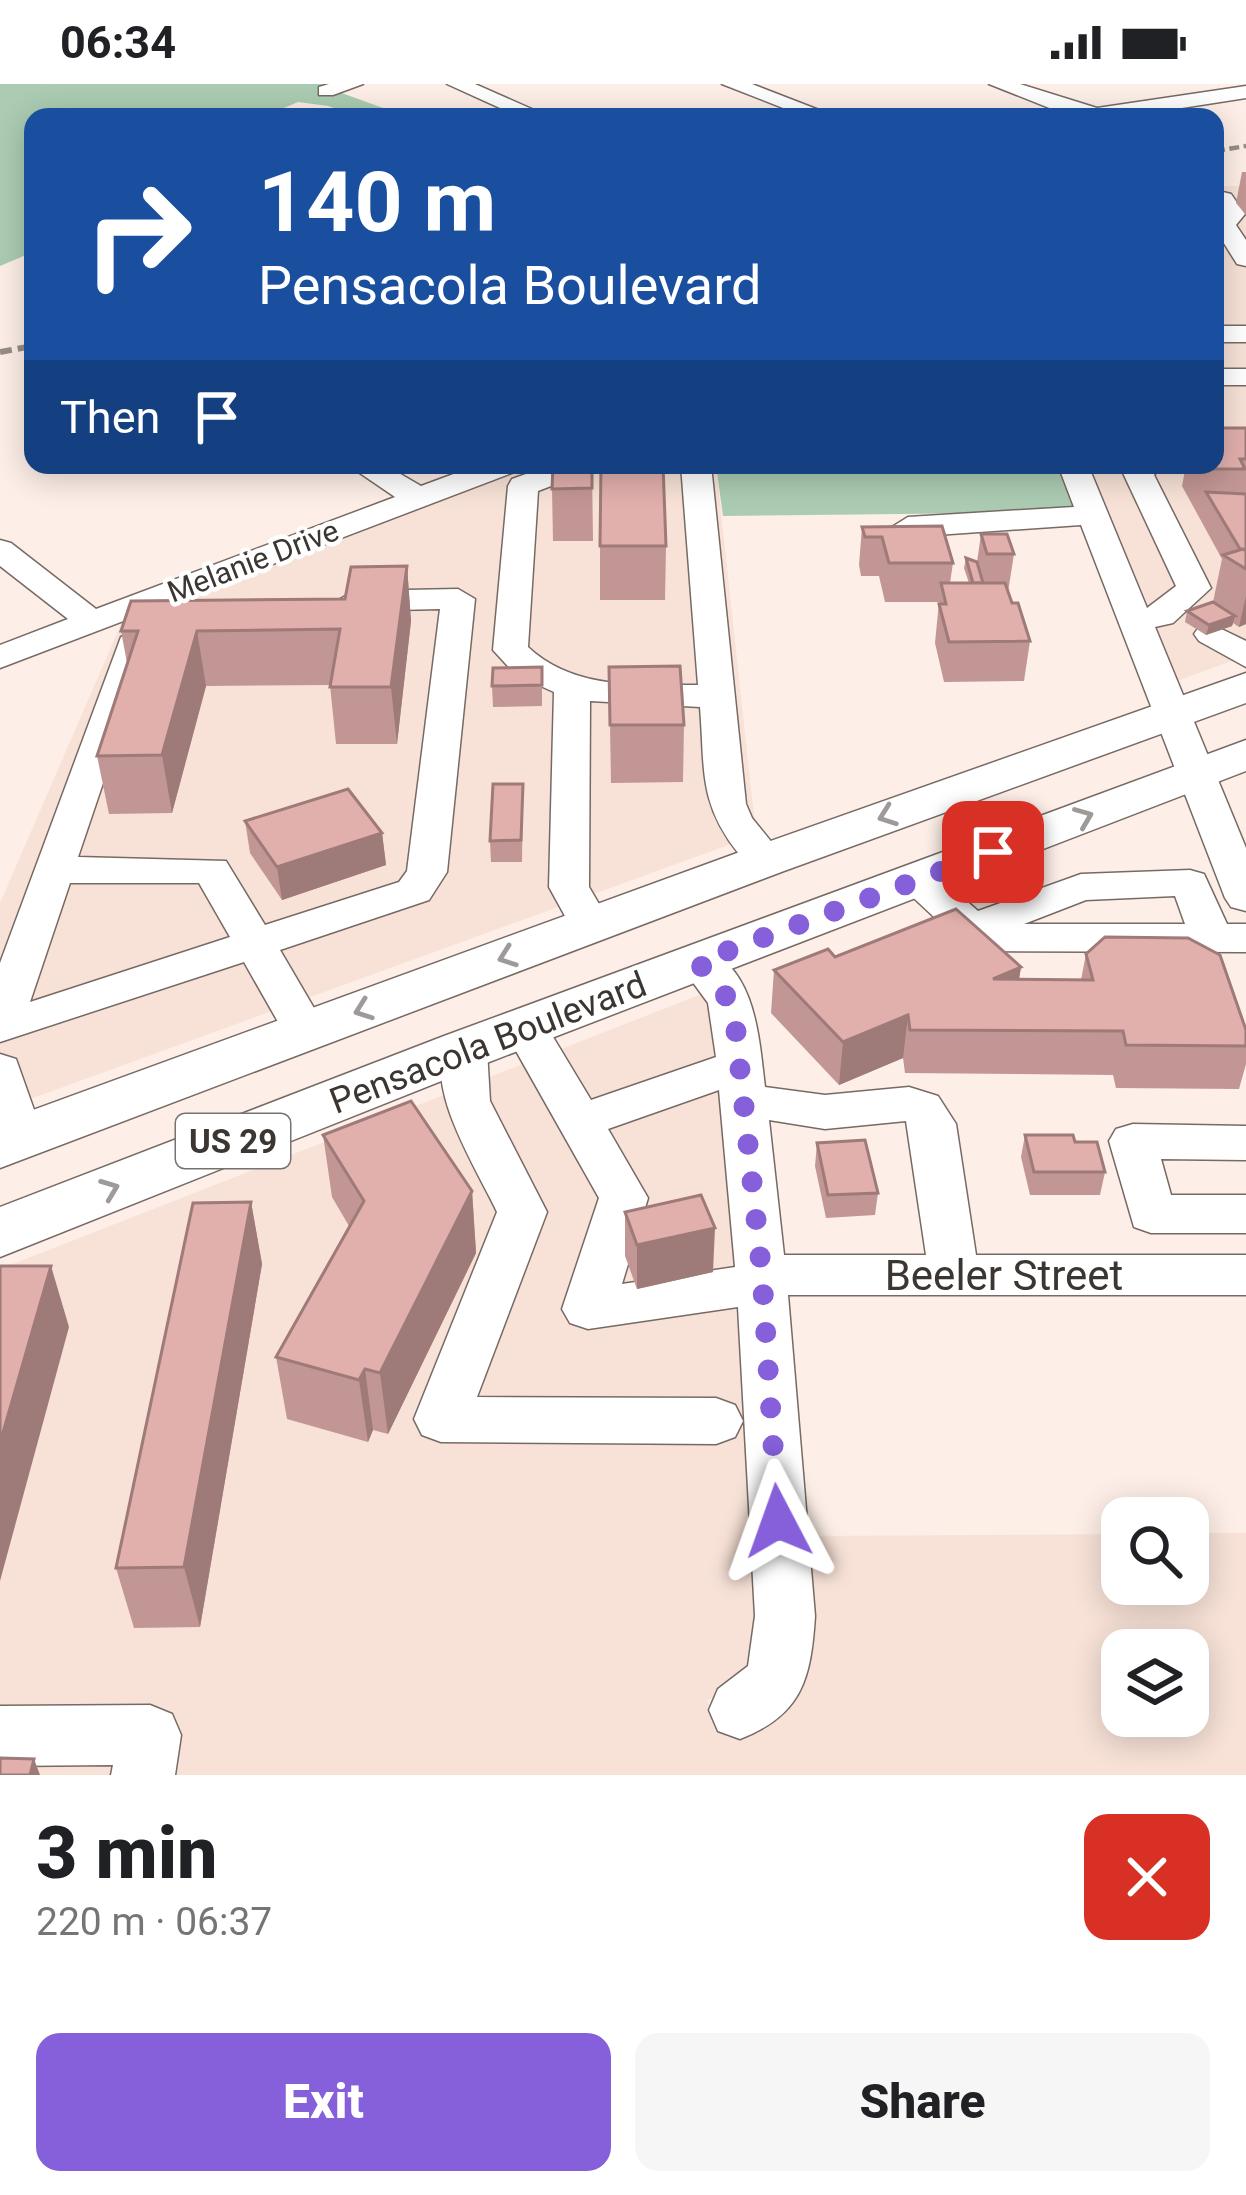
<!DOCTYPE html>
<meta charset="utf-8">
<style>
body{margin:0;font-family:Roboto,sans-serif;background:#f6f6f6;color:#202124;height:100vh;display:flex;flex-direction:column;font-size:45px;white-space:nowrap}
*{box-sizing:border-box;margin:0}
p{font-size:39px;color:#757577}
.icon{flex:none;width:66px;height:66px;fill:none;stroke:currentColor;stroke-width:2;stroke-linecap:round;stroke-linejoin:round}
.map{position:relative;height:1691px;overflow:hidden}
.sheet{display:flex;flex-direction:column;background:#fff;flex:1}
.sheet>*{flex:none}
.hud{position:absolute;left:24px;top:24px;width:1200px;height:366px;border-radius:24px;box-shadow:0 6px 30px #0003;background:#1a4fa0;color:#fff;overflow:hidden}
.tools{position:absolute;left:1101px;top:1413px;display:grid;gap:24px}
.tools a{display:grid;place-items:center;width:108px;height:108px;border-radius:24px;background:#fff;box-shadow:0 6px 30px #0003;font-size:60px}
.pin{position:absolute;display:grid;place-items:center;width:102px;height:102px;color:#fff;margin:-51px;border-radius:24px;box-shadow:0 6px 18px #0006}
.me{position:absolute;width:132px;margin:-66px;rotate:356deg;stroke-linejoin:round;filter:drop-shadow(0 0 9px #0008)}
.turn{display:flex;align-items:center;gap:42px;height:252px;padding:0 36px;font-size:54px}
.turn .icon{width:156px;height:156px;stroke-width:2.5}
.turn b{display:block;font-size:84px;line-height:102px}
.then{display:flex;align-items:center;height:114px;padding:0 36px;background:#0003;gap:24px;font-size:45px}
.round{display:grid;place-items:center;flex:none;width:126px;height:126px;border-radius:24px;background:#f6f6f6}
.overview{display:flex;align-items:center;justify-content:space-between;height:204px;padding:0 36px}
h1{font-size:72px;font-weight:800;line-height:90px}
.action{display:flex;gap:24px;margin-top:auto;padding:24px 36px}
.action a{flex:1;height:138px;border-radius:24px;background:#8560da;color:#fff;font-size:48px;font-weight:800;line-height:138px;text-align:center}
.action a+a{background:#f6f6f6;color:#202124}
.status{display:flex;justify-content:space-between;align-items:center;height:84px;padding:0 60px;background:#fff;direction:ltr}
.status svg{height:33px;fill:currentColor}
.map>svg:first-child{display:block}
.built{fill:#f8e2d7;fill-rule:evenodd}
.green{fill:#abccb2}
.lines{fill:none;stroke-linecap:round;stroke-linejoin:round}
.minor-casing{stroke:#776a64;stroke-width:3}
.major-casing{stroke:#776a64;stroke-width:3}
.minor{fill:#fff;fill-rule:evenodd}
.major{fill:#fff;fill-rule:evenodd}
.rail-far1{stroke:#968d87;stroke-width:4.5;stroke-dasharray:10 4.5;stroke-linecap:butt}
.rail{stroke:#968d87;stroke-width:6;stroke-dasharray:12 6;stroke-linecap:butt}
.wall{fill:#c29694}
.shaded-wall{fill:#9e7a78}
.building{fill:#e1afac;stroke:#9e7a78;stroke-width:3}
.oneway{stroke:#9e9a99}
.route{stroke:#8560da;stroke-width:21;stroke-dasharray:0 37.8}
.labels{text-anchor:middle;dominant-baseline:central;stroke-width:9;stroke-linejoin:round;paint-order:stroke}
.far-street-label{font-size:30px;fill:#3c3633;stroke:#fff}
.shield{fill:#fff;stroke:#767270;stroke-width:3}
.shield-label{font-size:33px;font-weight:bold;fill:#3c3633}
.street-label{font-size:36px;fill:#3c3633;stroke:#fff}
.near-street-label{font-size:42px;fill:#3c3633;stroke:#fff}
</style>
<div class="status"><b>06:34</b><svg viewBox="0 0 49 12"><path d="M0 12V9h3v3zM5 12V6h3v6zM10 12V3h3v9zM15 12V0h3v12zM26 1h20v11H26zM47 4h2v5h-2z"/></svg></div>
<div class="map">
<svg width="1246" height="1691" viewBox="0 0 1246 1691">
<rect width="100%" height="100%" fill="#fdefe7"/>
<!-- built -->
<g class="built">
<polygon points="1215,102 1246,102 1246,572 1174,598 1085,381 1215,381"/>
<polygon points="523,381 716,381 756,751 0,1026 0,819 124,533"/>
<path d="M 704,909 L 713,920 L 741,1192 L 757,1572 L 739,1604 L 707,1616 L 727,1654 L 771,1637 L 803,1452 L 1122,1450 L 1122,1500 L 1188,1500 L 1188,1449 L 1246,1449 L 1246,1691 L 0,1691 L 0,1185 ZM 1122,1566 L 1188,1566 L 1188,1632 L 1122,1632 Z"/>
</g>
<!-- green -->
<g class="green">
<polygon points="0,0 324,0 329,3 317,8 336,7 408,33 361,33 328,22 298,18 263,33 33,33 33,168 0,182"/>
<polygon points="716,381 1060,381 1079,428 723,432"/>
</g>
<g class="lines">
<defs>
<g id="minor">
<polygon points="329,0 363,0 333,11 319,11 319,3"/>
<polygon points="447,0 475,0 550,33 520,33"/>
<polygon points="722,0 752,0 837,33 806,33"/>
<polygon points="989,0 1020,0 1097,24 1246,2 1246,14 1124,33 1072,33"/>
<polygon points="1223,108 1231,110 1245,130 1236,141 1246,156 1246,182 1237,180 1215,145 1221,129 1215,110"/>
<rect x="1215" y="242" width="31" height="16"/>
<rect x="1215" y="285" width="31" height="16"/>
<polygon points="348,381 385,381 421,402 478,381 521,381 517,387 0,584 0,561 68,535 0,482 0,456 11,459 96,525 395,413"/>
<path d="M 551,381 L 594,381 L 590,387 L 538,407 L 528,563 C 574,606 639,601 698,601 L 681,381 L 711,381 L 746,720 L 752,734 L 786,776 L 780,785 C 760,790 752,785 739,770 C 698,719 705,685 700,623 L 590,617 L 589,803 L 612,842 L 606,852 L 591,855 L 576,852 L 549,803 L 554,608 L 516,591 L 493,566 L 508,402 L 512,395 Z"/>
<polygon points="1058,381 1088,381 1147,524 1176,502 1123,389 1129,381 1163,381 1154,391 1211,504 1173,539 1155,543 1246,764 1246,827 1231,823 1225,814 1081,441 908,453 892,443 908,433 1074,423"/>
<path d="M 458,505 L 475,515 L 447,788 L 429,816 L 280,866 L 328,948 L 322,959 L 306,963 L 290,959 L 244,878 L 0,958 L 0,879 L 121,553 L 170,535 L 182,538 L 187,545 L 182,552 L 148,566 L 78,773 L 226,777 L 265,841 L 399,798 L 407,787 L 440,525 L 354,527 L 337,517 L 354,507 ZM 70,799 L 199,799 L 230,853 L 30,918 Z"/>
<polygon points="1211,540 1246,557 1246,583 1199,557 1194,550 1199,543"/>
<path d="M 917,782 L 931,786 L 978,827 L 1081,790 L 1190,786 L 1204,790 L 1227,840 L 1246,840 L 1246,868 L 981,867 L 966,863 L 903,804 L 897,795 L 903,786 ZM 1175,812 L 1185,840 L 1024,840 L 1086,816 Z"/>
<path d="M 699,864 C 756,879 759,955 765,1003 L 825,1011 L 909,1003 L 938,1012 L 956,1040 L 976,1171 L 1246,1171 L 1246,1211 L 788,1211 L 815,1532 C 811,1595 802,1631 740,1655 L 718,1647 L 709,1626 L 718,1605 L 748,1582 L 755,1532 L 738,1223 L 588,1245 L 570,1239 L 562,1225 L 599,1114 L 503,944 L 509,933 L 525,929 L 541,933 L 591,1016 L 716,973 L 708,919 L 678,878 L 684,868 ZM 719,1006 L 735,1183 L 622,1200 L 648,1114 L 608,1045 ZM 769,1036 L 825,1045 L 906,1037 L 926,1171 L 784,1171 Z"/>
<path d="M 464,950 L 480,955 L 487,966 L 490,1017 L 547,1128 L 477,1313 L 716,1314 L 735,1321 L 743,1337 L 735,1353 L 716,1360 L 441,1358 L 422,1351 L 414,1335 L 497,1128 C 477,1085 421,1000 448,955 Z"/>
<polygon points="0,970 16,975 44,1054 37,1066 20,1071 0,1060"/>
<polygon points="1133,1040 1246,1042 1246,1076 1161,1075 1171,1111 1246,1111 1246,1149 1151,1149 1134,1143 1109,1057 1116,1045"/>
<polygon points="150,1621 172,1630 181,1651 175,1691 111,1691 113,1681 0,1682 0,1622"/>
</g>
<g id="major">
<polygon points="1246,589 1246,619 784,787 0,1084 0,1038 748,765"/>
<polygon points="1246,656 1246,687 484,980 0,1173 0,1123 444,952"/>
</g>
</defs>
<!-- minor casing -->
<use href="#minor" class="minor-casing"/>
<!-- major casing -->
<use href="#major" class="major-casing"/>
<!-- minor -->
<use href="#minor" class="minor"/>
<!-- major -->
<use href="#major" class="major"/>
<!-- rail-far1 -->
<polyline class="rail-far1" points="1215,67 1246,62"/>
<!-- rail -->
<polyline class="rail" points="0,268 33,262"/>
</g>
<!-- wall -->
<g class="wall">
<polygon points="1242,88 1246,88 1246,131 1236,119"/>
<polygon points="1216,344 1246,344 1246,540 1239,543 1233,539 1232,542 1206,551 1185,538 1187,527 1213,518 1222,475 1182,402 1186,381 1215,381"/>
<polygon points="592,381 593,457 553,457 552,405"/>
<polygon points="862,443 953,479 950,499 969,499 964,484 966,474 977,478 981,450 1014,470 1008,508 1030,557 1024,597 944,598 935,559 939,518 885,518 879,492 861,492 859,481"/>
<polygon points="600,462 666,462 665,516 600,516"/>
<polygon points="407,482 411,537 397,660 336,660 330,601 206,602 172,729 109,730 97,672 127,579 121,547 345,515"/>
<polygon points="542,583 542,622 493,623 492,602"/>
<polygon points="609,583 684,641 683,698 611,699"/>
<polygon points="523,700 522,778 491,778 490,757"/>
<polygon points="245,737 382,749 386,781 282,816 250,769"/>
<polygon points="1086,870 1246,946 1246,980 1239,1005 1116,1004 1113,991 905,989 903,974 839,1001 771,929 774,886 835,873 1021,883 1019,895 1081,896"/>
<polygon points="323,1051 472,1107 476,1169 388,1350 373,1346 368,1358 287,1335 276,1273 349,1142 332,1113"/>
<polygon points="1025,1051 1075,1058 1105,1088 1100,1111 1030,1111 1021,1073"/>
<polygon points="817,1059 878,1109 875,1131 826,1134 815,1082"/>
<polygon points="251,1118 262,1180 200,1543 134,1544 116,1484"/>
<polygon points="625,1128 713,1188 637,1205 625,1172"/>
</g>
<!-- shaded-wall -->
<g class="shaded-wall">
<polygon points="407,482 411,537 397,660 391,603"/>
<polygon points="1246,512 1246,540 1239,543"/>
<polygon points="1235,532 1232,542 1206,551 1209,541"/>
<polygon points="197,547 206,602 172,729 162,671"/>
<polygon points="382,749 386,781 282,816 277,783"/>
<polygon points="1021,883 1014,926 993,895"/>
<polygon points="908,931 903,974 839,1001 843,958"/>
<polygon points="472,1107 476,1169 388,1350 380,1289"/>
<polygon points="251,1118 262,1180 200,1543 184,1483"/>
<polygon points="715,1144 713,1188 637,1205 637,1161"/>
<polygon points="51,1182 69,1243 0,1497 0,1359"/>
<polygon points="365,1285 373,1346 368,1358 359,1296"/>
<polygon points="34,1675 40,1691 30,1691"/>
</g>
<!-- building -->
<g class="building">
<polygon points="1216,344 1246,344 1246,375 1240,375 1245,385 1211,385 1209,381 1215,381 1215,350 1220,350"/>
<polygon points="553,381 592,381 592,404 552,405"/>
<polygon points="601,381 663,381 666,462 600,462"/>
<polygon points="1206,408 1246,410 1246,467 1240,465"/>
<polygon points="942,442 953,479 889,479 882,453 865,453 862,443"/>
<polygon points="981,450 1007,450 1014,470 987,470"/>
<polygon points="1243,465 1246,467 1246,485 1223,471"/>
<polygon points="966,474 977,478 983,499 973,499"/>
<polygon points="407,482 391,603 330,603 340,545 197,547 162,671 97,672 138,547 121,547 131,517 345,515 351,483"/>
<polygon points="941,499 1005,499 1012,519 1018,519 1030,557 949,558 939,520 946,520"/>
<polygon points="1213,518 1235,532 1209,541 1187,527"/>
<polygon points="680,582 684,641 610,641 609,583"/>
<polygon points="542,583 542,601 492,602 493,584"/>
<polygon points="493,700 523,700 521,756 490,757"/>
<polygon points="348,705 382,749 277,783 245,737"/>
<polygon points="956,825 1021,883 993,895 1093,896 1086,870 1105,853 1188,854 1220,871 1246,946 1246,962 1126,961 1123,947 910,946 908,931 843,958 774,886 828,865 835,873"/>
<polygon points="411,1017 472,1107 380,1289 365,1285 359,1296 276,1273 364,1117 323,1051"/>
<polygon points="1025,1051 1073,1051 1075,1058 1097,1058 1105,1088 1034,1088"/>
<polygon points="865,1056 878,1109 828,1111 817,1059"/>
<polygon points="701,1111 715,1144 637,1161 625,1128"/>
<polygon points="251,1118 184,1483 116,1484 193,1119"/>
<polygon points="0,1182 51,1182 0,1359"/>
<polygon points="0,1674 34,1675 30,1691 0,1691"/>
</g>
<!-- one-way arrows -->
<defs><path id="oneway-chevron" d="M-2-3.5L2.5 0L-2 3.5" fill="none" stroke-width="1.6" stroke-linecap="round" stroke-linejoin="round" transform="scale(3)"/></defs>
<g class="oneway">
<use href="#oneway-chevron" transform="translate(887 732) rotate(160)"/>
<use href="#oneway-chevron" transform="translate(1084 733) rotate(-22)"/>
<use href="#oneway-chevron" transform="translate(507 873) rotate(160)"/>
<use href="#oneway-chevron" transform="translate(363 926) rotate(160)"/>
<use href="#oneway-chevron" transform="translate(110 1105) rotate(-21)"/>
</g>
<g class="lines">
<!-- route -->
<polyline class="route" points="778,1437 762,1191 735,938 729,916 698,878 993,768"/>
</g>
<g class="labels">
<!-- far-street labels -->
<g class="far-street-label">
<text transform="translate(253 477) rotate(-21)">Melanie Drive</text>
</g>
<!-- shield labels -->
<rect class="shield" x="176" y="1030" width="114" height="54" rx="9"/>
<g class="shield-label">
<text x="233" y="1057">US 29</text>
</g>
<!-- street labels -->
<g class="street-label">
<text transform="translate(488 959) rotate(-21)">Pensacola Boulevard</text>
</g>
<!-- near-street labels -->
<g class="near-street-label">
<text x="1004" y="1191">Beeler Street</text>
</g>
</g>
</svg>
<div class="tools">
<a><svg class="icon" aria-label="search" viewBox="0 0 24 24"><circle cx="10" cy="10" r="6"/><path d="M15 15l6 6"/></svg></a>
<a><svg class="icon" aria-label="layers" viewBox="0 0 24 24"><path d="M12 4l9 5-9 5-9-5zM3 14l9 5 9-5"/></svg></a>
</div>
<div class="pin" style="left:993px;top:768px;background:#d93025"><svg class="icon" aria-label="arrive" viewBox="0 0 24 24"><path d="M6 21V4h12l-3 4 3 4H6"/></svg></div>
<svg class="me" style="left:778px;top:1437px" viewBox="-20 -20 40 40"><path d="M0-17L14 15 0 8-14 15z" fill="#8560da" stroke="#fff" stroke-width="4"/></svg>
<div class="hud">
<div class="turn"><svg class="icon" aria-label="right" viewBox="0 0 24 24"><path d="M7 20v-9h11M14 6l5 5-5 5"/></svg><div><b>140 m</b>Pensacola Boulevard</div></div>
<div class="then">Then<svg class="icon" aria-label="arrive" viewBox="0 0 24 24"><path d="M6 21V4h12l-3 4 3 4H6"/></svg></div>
</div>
</div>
<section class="sheet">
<div class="overview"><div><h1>3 min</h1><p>220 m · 06:37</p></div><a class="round" style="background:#d93025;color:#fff"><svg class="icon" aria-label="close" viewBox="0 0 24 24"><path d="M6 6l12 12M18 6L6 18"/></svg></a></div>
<div class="action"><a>Exit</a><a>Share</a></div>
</section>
